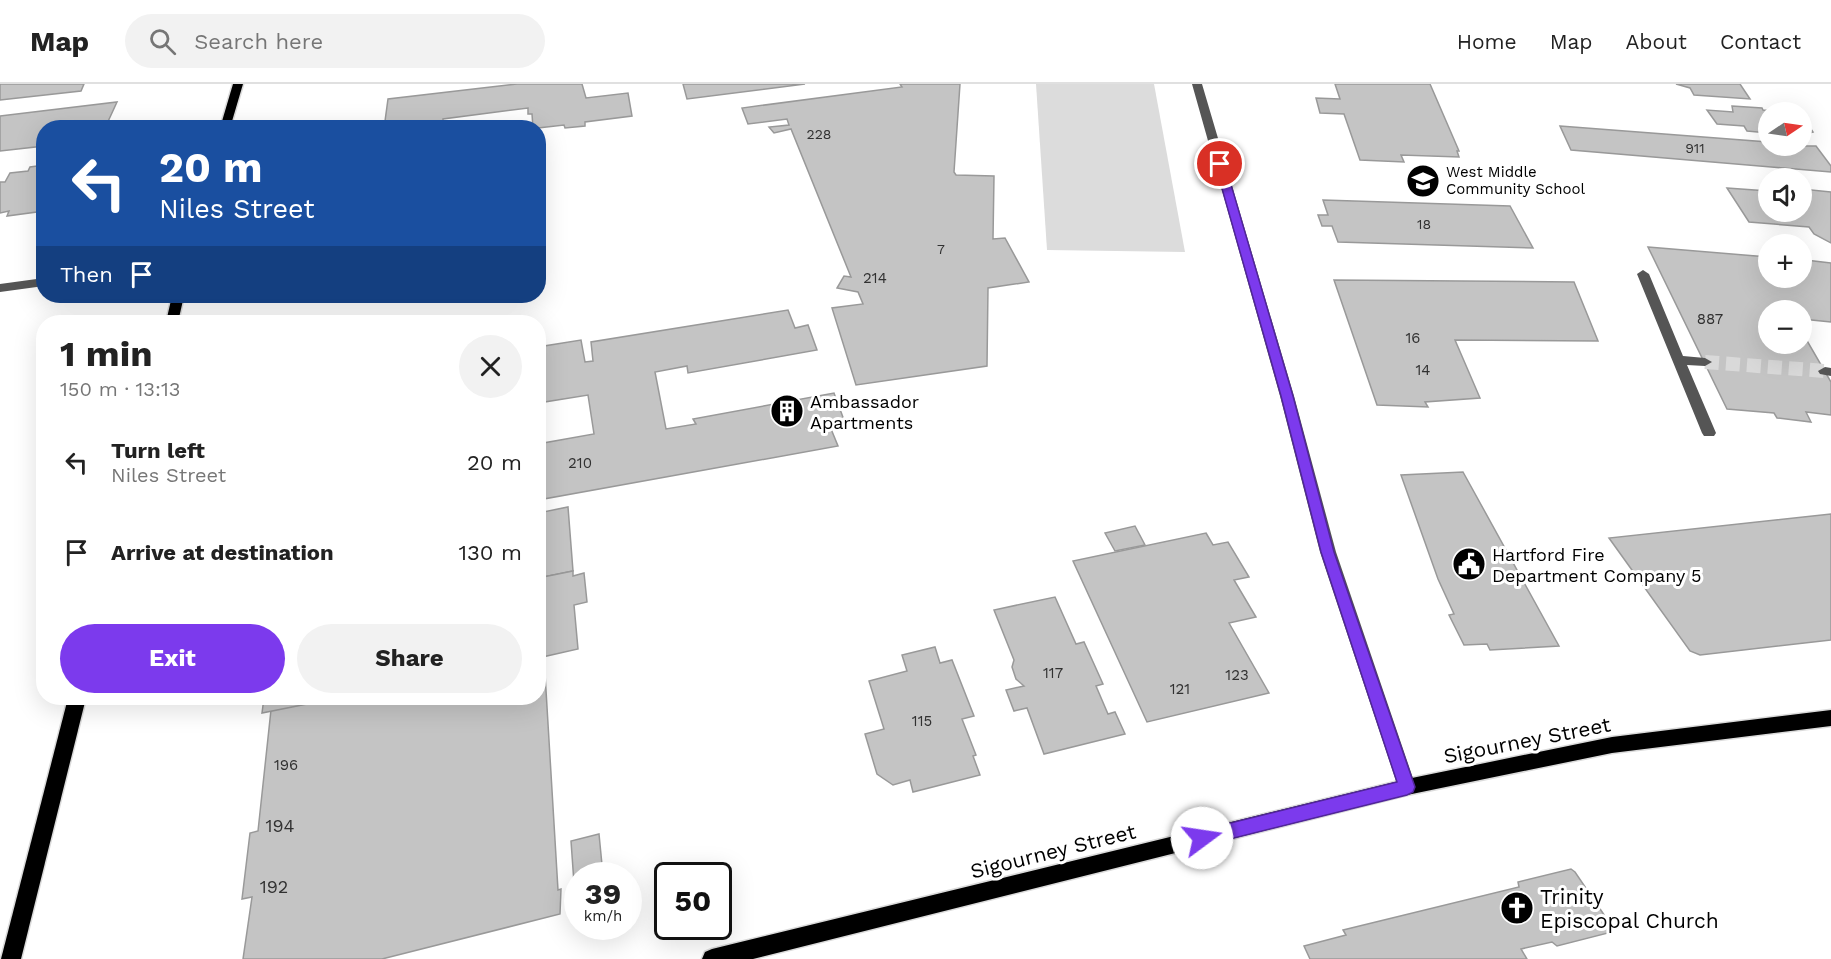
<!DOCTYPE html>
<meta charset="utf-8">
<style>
body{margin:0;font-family:"Work Sans",sans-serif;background:#f2f2f2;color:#222;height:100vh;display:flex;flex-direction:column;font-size:22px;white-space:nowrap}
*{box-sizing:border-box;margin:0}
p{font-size:20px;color:#767676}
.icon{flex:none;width:33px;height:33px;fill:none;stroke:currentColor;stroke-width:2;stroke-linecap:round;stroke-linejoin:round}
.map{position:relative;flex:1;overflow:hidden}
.details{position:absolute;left:36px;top:231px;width:510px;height:390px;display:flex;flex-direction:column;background:#fff;border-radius:24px;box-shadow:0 6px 24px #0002}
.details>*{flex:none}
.guide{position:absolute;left:36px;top:36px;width:510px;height:183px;border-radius:24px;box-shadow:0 6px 24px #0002;background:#1a4fa0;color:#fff;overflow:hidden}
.needle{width:39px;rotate:77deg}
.tools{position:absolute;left:1758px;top:18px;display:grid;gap:12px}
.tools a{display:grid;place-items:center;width:54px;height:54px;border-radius:50%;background:#fff;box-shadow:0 6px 24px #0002;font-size:30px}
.speed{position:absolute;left:564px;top:778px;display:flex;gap:12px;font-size:30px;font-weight:700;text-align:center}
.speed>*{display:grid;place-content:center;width:78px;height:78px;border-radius:50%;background:#fff;box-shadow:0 6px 24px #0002;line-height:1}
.speed small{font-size:15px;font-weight:400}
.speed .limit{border:3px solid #111;border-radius:9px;background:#fff;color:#111}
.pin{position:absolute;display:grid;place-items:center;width:51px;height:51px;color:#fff;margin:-26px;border:3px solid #fff;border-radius:50%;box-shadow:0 2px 6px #0007}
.me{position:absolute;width:66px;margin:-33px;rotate:76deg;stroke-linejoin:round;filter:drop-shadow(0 0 4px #0008)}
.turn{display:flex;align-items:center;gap:21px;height:126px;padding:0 24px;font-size:27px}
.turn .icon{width:78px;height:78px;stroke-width:2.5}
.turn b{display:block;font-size:42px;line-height:51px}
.then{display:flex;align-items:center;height:57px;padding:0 24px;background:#0003;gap:12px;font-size:22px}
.round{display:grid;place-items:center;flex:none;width:63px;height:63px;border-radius:32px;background:#f2f2f2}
.overview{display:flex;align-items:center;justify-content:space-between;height:102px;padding:0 24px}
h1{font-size:36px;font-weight:700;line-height:45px}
.cta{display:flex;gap:12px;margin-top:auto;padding:12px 24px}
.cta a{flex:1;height:69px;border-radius:36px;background:#7c3aed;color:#fff;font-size:24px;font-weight:700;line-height:69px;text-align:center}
.cta a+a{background:#f2f2f2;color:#222}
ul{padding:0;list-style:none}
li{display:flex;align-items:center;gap:18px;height:90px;padding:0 24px}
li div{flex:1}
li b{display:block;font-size:22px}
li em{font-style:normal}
header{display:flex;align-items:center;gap:36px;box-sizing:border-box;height:84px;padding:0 30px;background:#fff;border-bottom:2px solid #e0e0e0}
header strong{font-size:28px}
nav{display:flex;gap:33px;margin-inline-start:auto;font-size:21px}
.search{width:420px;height:54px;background:#f2f2f2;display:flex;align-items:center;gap:15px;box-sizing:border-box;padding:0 21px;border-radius:33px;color:#767676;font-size:22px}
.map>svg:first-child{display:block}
.green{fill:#dcdcdc}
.building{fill:#c4c4c4;stroke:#999;stroke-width:1.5}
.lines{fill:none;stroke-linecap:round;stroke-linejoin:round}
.minor-tunnel{stroke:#d9d9d9;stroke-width:14;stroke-dasharray:14 7;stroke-linecap:butt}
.major-casing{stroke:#dbdbdb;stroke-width:3}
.minor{fill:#555;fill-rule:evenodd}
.major{fill:#000;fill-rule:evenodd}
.route{fill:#7c3aed;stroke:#51269a;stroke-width:1.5}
.labels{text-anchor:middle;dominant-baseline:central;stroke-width:6;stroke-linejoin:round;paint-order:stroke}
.far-number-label{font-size:14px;fill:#313131}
.far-poi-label{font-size:15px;fill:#000;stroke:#fff;text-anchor:start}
.number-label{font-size:15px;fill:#313131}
.poi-label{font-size:18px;fill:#000;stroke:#fff;text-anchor:start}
.near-number-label{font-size:18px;fill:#313131}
.near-street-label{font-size:21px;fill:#000;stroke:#fff}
.near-poi-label{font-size:21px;fill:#000;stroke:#fff;text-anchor:start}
</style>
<header>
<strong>Map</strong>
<div class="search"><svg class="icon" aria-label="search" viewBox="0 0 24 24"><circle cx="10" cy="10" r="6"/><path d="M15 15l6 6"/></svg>Search here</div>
<nav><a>Home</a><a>Map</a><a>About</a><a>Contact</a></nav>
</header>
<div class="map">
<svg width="1831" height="875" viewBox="0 0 1831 875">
<rect width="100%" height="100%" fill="#fff"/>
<!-- green -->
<polygon class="green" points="1036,0 1154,0 1185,168 1047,166"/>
<!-- building -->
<g class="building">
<polygon points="0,0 84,0 81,7 0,16"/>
<polygon points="517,0 582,0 586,14 628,9 632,32 585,38 585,42 565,44 564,41 538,44 533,44 532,30 528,30 528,24 443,35 443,40 439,41 439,44 337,44 385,37 388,15"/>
<polygon points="683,0 805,0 687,15"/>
<polygon points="900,0 960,0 954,88 956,91 994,92 993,155 1005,154 1029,198 988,204 987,282 856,301 832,224 863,220 858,208 837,204 844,192 851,193 791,45 774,49 769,43 789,41 787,35 748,40 742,24 902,3"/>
<polygon points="1335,0 1430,0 1459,67 1457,67 1459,73 1401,71 1404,78 1360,76 1344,30 1320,29 1316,14 1340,15"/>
<polygon points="1676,0 1740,0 1750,15 1694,11 1690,4"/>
<polygon points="117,18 105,44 44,44 44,62 0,67 0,32"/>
<polygon points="1732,22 1762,24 1763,26 1789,28 1768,28 1768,49 1747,47 1744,42 1717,40 1707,26 1733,28"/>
<polygon points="1802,40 1809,42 1813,48 1802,51"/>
<polygon points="1560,42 1768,58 1768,62 1816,62 1831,82 1831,88 1571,66"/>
<polygon points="44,81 44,127 7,132 9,127 0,129 0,98 5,98 10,89 28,87 30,83"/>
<polygon points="1727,104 1768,107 1768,128 1802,128 1802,105 1831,108 1831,159 1814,150 1809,143 1749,138"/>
<polygon points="1323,116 1510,122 1533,164 1338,158 1332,142 1322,142 1318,131 1328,131"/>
<polygon points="1648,163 1768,173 1768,194 1802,194 1802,178 1806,178 1805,176 1831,179 1831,238 1802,235 1802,226 1768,226 1768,260 1802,260 1802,248 1831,298 1831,331 1806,328 1811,338 1777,334 1774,329 1727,325"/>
<polygon points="1334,196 1574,198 1598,257 1455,256 1480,314 1425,318 1428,323 1377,321"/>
<polygon points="788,226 795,244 808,241 817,266 688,289 687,282 655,288 666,345 696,340 693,335 834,309 844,336 829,340 838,362 538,416 538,360 594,350 588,311 538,319 538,263 581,256 585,278 593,277 591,258"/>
<polygon points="1463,388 1559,562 1490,566 1487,560 1464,561 1449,531 1454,530 1438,495 1401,391"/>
<polygon points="568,423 573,487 538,494 538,429"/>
<polygon points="1831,430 1831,556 1700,571 1690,567 1609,454"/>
<polygon points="1135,442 1145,461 1115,467 1105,449"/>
<polygon points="1206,449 1213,461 1228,458 1249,493 1234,496 1256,533 1229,539 1269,609 1147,638 1073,477"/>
<polygon points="573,487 573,492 584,489 587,518 574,521 578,565 538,574 538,494"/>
<polygon points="1055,513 1076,560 1084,558 1103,600 1096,602 1108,630 1115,628 1125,650 1044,670 1027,624 1014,627 1006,606 1024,602 1016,595 1012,583 1014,576 994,526"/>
<polygon points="935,563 940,579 952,576 974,632 962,635 976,671 973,672 980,691 913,708 910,696 893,701 877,690 865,650 884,645 869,597 907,587 902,571"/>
<polygon points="544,573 558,806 561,805 560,830 382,875 243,875 252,813 242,815 250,749 258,747 271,626 337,614 538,614 538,574"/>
<polygon points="264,614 337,614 262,629"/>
<polygon points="599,750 603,791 578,792 578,798 574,799 571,757"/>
<polygon points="1571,785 1575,788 1613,844 1612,848 1557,862 1552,858 1521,865 1527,875 1310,875 1304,862 1346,851 1343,846 1519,803 1518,798"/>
</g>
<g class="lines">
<!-- minor-tunnel -->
<polyline class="minor-tunnel" points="1705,278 1825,287"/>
<defs>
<g id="major">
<polygon points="233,0 243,0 230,44 220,44"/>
<polygon points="172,212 184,212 178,238 166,238"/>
<polygon points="68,614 86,614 21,875 1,875"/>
<polygon points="1831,626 1831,642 1612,669 1407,711 753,875 702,875 705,868 712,865 1407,695 1612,653"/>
</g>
</defs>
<!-- major casing -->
<use href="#major" class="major-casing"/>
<!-- minor -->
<g class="minor">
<polygon points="1192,0 1202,0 1294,312 1336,468 1416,703 1413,709 1407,711 1401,709 1398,703 1320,468 1280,312"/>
<polygon points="1643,186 1649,190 1683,272 1705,274 1712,278 1705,282 1687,281 1716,349 1714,352 1704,352 1702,349 1637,190"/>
<polygon points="44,194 44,202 0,208 0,200"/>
<polygon points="1825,283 1831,284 1831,292 1820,290 1818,287"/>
</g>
<!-- major -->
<use href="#major" class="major"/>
</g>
<!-- route -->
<polygon class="route" points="1217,78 1225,80 1293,312 1334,468 1415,703 1413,708 1407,711 1202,762 1195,760 1193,754 1195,748 1202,746 1397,698 1321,468 1281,312 1215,80"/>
<!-- icons -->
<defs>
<symbol id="school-disc" viewBox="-11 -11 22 22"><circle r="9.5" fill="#000" stroke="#fff"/><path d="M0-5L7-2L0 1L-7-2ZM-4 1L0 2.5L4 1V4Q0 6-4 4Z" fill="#fff"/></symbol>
<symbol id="building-disc" viewBox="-11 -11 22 22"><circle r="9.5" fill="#000" stroke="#fff"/><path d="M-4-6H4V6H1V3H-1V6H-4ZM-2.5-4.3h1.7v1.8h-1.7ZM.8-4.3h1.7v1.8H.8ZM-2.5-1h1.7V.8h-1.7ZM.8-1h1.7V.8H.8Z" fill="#fff"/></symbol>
<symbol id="civic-disc" viewBox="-11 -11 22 22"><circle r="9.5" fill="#000" stroke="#fff"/><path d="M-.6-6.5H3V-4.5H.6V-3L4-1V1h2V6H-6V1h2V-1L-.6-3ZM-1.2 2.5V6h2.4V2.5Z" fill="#fff"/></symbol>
<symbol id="church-disc" viewBox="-11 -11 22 22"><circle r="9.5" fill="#000" stroke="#fff"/><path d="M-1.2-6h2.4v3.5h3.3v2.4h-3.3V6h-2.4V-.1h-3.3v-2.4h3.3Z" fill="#fff"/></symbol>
</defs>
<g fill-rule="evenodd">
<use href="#school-disc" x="1404" y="78" width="38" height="38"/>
<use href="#building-disc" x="768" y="308" width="38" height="38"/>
<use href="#civic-disc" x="1450" y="461" width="38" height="38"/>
<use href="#church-disc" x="1498" y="805" width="38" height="38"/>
</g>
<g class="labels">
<!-- far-number labels -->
<g class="far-number-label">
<text x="819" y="50">228</text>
<text x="1695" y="64">911</text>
<text x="1424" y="140">18</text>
<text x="941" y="165">7</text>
</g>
<!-- far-poi labels -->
<g class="far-poi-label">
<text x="1446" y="88">West Middle<tspan x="1446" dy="17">Community School</tspan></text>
</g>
<!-- number labels -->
<g class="number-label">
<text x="875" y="194">214</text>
<text x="1710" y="235">887</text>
<text x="1413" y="254">16</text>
<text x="1423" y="286">14</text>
<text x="580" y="379">210</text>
<text x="1053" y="589">117</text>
<text x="1237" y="591">123</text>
<text x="1180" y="605">121</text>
<text x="922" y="637">115</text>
<text x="286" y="681">196</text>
</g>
<!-- poi labels -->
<g class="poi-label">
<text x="810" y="317">Ambassador<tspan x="810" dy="21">Apartments</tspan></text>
<text x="1492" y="470">Hartford Fire<tspan x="1492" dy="21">Department Company 5</tspan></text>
</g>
<!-- near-number labels -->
<g class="near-number-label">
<text x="280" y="741">194</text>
<text x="274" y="802">192</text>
</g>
<!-- near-street labels -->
<g class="near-street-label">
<text transform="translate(1527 656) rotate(-11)">Sigourney Street</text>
<text transform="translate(1053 767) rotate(-14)">Sigourney Street</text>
</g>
<!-- near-poi labels -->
<g class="near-poi-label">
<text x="1540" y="812">Trinity<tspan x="1540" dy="24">Episcopal Church</tspan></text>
</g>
</g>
</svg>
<div class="tools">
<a><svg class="needle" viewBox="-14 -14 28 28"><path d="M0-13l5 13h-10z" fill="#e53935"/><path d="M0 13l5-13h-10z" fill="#767676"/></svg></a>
<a><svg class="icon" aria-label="sound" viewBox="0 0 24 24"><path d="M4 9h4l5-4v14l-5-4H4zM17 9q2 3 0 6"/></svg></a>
<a>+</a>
<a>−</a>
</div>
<div class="speed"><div>39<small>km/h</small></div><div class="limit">50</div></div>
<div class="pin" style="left:1220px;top:80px;background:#d93025"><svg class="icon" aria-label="arrive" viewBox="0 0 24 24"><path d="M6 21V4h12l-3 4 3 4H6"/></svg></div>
<svg class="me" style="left:1202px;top:754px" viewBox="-20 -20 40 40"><circle r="19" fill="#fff"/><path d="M0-13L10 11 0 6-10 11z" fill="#7c3aed"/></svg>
<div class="guide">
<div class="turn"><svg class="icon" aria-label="left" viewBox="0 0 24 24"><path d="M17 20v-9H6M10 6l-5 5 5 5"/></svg><div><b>20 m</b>Niles Street</div></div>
<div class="then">Then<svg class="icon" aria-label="arrive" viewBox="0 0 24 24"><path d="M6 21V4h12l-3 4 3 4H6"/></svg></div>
</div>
<section class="details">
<div class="overview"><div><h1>1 min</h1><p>150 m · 13:13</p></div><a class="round"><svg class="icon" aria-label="close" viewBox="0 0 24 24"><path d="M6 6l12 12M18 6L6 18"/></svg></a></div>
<ul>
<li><svg class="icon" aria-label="left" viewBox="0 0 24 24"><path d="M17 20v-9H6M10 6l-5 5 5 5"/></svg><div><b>Turn left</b><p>Niles Street</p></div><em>20 m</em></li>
<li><svg class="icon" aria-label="arrive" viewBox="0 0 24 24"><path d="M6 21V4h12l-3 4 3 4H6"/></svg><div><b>Arrive at destination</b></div><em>130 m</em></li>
</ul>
<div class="cta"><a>Exit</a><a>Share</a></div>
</section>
</div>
